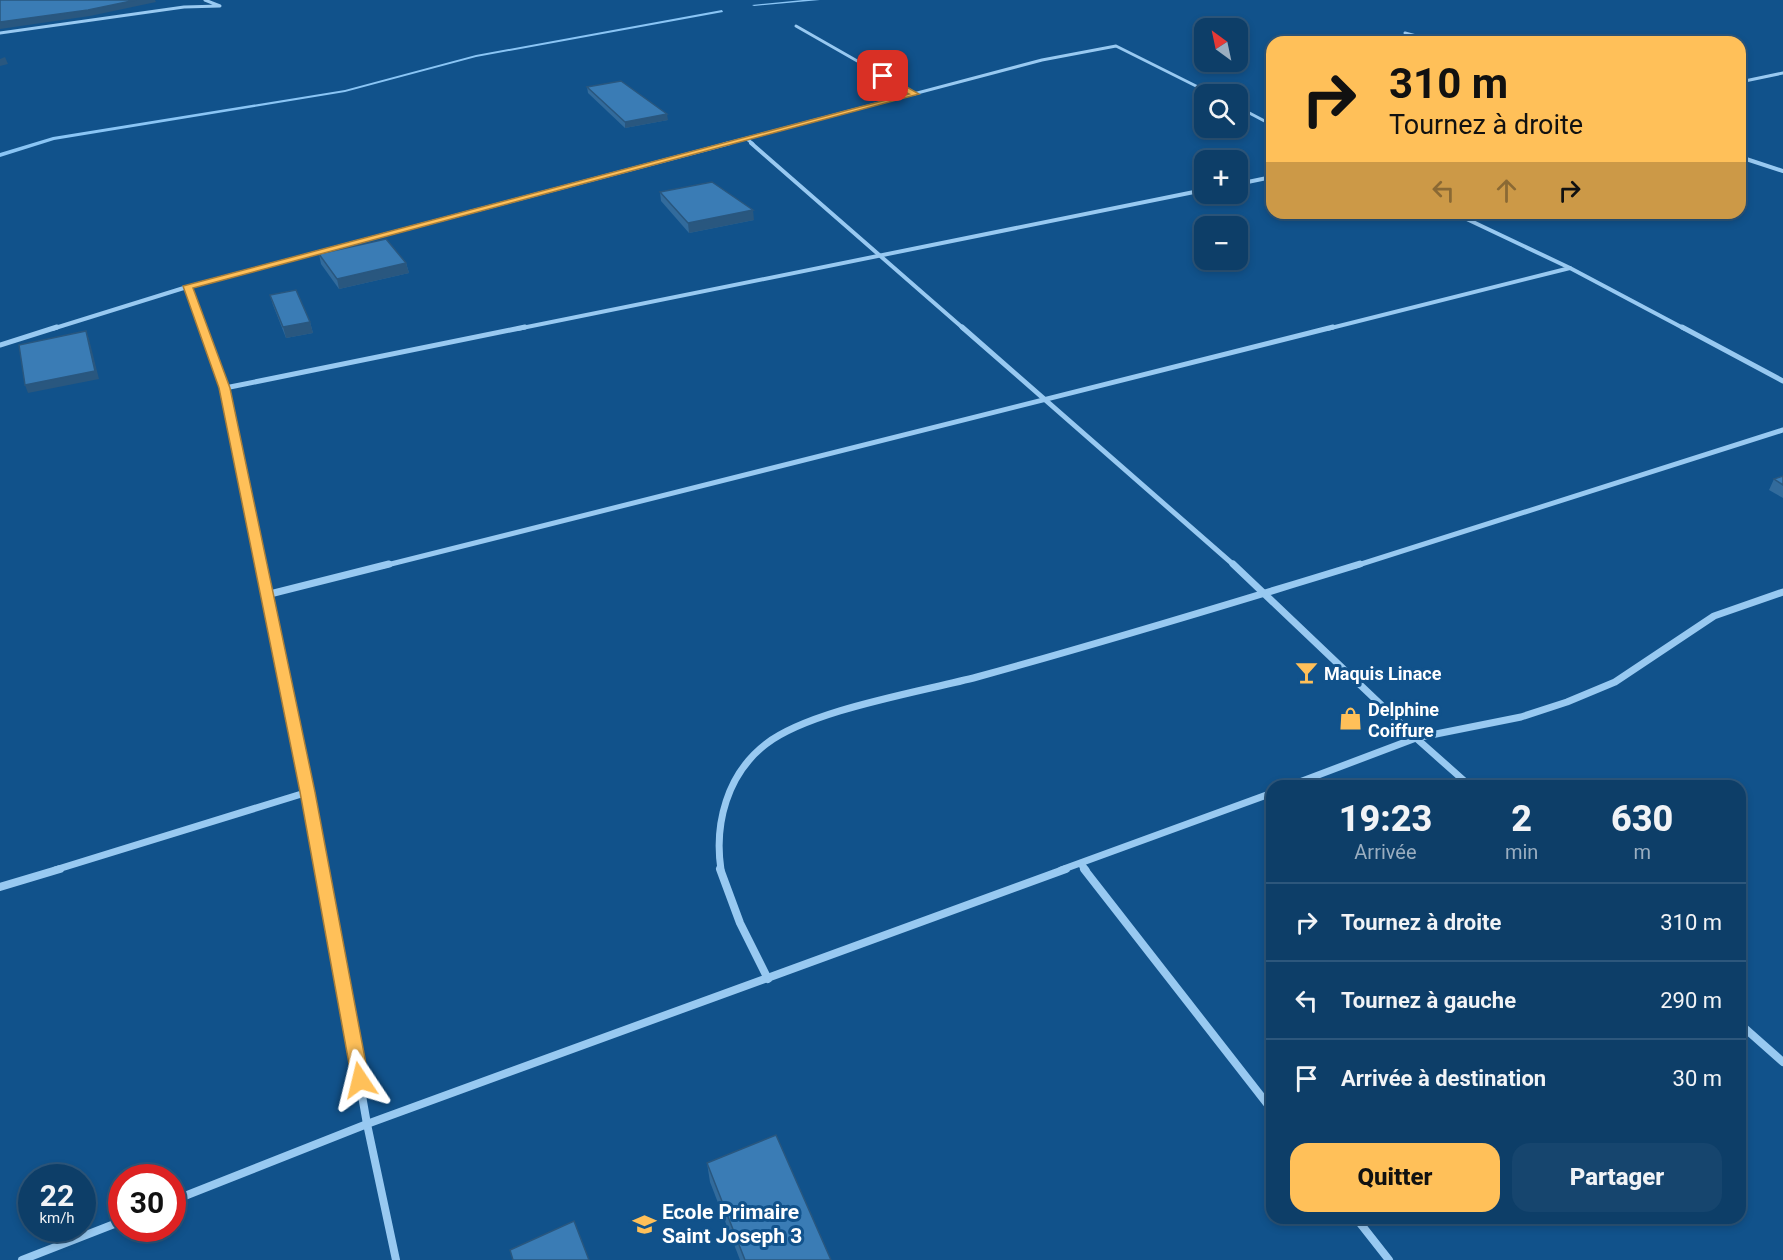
<!DOCTYPE html>
<html lang="fr">
<meta charset="utf-8">
<style>
body{margin:0;font-family:Roboto,sans-serif;background:#16456e;color:#f1f3f6;height:100vh;display:flex;flex-direction:column;font-size:22px;white-space:nowrap}
*{box-sizing:border-box;margin:0}
p{font-size:20px;color:#9aaec0}
.icon{flex:none;width:33px;height:33px;fill:none;stroke:currentColor;stroke-width:2;stroke-linecap:round;stroke-linejoin:round}
.map{position:relative;flex:1;overflow:hidden}
.panel{position:absolute;left:1266px;top:780px;width:480px;height:444px;display:flex;flex-direction:column;background:#0d3e68;border-radius:18px;box-shadow:0 3px 9px #0003,0 0 0 2px #2d577c}
.panel>*{flex:none}
.banner{position:absolute;left:1266px;top:36px;width:480px;height:183px;border-radius:18px;box-shadow:0 3px 9px #0003,0 0 0 2px #2d577c;background:#ffc059;color:#111;overflow:hidden}
.needle{width:39px;rotate:327deg}
.buttons{position:absolute;left:1194px;top:18px;display:grid;gap:12px}
.buttons a{display:grid;place-items:center;width:54px;height:54px;border-radius:12px;background:#0d3e68;box-shadow:0 3px 9px #0003,0 0 0 2px #2d577c;font-size:30px}
.speed{position:absolute;left:18px;top:1164px;display:flex;gap:12px;font-size:30px;font-weight:700;text-align:center}
.speed>*{display:grid;place-content:center;width:78px;height:78px;border-radius:50%;background:#0d3e68;box-shadow:0 3px 9px #0003,0 0 0 2px #2d577c;line-height:1}
.speed small{font-size:15px;font-weight:400}
.speed .limit{border:9px solid #d22;background:#fff;color:#111}
.pin{position:absolute;display:grid;place-items:center;width:51px;height:51px;color:#fff;margin:-26px;border-radius:12px;box-shadow:0 3px 9px #0006}
.me{position:absolute;width:66px;margin:-33px;rotate:350deg;stroke-linejoin:round;filter:drop-shadow(0 0 4px #0008)}
.turn{display:flex;align-items:center;gap:21px;height:126px;padding:0 24px;font-size:27px}
.turn .icon{width:78px;height:78px;stroke-width:2.5}
.turn b{display:block;font-size:42px;line-height:51px}
.lanes{display:flex;align-items:center;height:57px;padding:0 24px;background:#0003;justify-content:center;gap:30px;direction:ltr}
.lanes .off{opacity:.35}
.eta{display:flex;justify-content:space-evenly;align-items:center;height:102px;text-align:center}
.eta b{font-size:36px;font-weight:800;line-height:42px}
.button{display:flex;gap:12px;margin-top:auto;padding:12px 24px}
.button a{flex:1;height:69px;border-radius:18px;background:#ffc059;color:#111;font-size:24px;font-weight:800;line-height:69px;text-align:center}
.button a+a{background:#16456e;color:#f1f3f6}
ul{padding:0;list-style:none}
li{display:flex;align-items:center;gap:18px;height:78px;padding:0 24px;border-top:2px solid #2d577c}
li div{flex:1}
li b{display:block;font-size:22px}
li em{font-style:normal}
.map>svg:first-child{display:block}
.lines{fill:none;stroke-linecap:round;stroke-linejoin:round}
.stream{fill:#8ac5f5;fill-rule:evenodd}
.minor-far4{stroke:#98c9f1;stroke-width:3}
.minor-far3{stroke:#98c9f1;stroke-width:4}
.minor-far2{stroke:#98c9f1;stroke-width:5}
.minor-far1{stroke:#98c9f1;stroke-width:7}
.minor{stroke:#98c9f1;stroke-width:8}
.wall{fill:#326b9c}
.shaded-wall{fill:#29577f}
.building{fill:#3a7cb5;stroke:#29577f;stroke-width:1.5}
.route{fill:#ffc059;stroke:#a67d3a;stroke-width:1.5}
.labels{text-anchor:middle;dominant-baseline:central;stroke-width:6;stroke-linejoin:round;paint-order:stroke}
.poi-label{font-size:18px;font-weight:bold;fill:#fff;stroke:#11528b;text-anchor:start}
.near-poi-label{font-size:21px;font-weight:bold;fill:#fff;stroke:#11528b;text-anchor:start}
</style>
<div class="map">
<svg width="1783" height="1260" viewBox="0 0 1783 1260">
<rect width="100%" height="100%" fill="#11528b"/>
<g class="lines">
<!-- stream -->
<g class="stream">
<polygon points="803,0 820,0 754,6 752,5"/>
<polygon points="722,10 723,12 476,57 345,92 54,140 0,157 0,153 53,137 345,90 476,55"/>
</g>
<!-- minor-far4 -->
<g class="minor-far4">
<polyline points="796,26 915,94"/>
<polyline points="0,33 184,7 220,6 205,0"/>
<polyline points="1405,33 1439,42"/>
<polyline points="1740,82 1783,73"/>
<polyline points="1238,107 1272,125"/>
<polyline points="747,139 753,144"/>
<polyline points="724,144 1042,60 1116,46 1212,94"/>
</g>
<!-- minor-far3 -->
<g class="minor-far3">
<polyline points="751,143 964,329"/>
<polyline points="1740,157 1783,171"/>
<polyline points="1238,184 1272,177"/>
<polyline points="1454,213 1570,268 1685,329"/>
<polyline points="187,287 203,329"/>
<polyline points="52,329 187,287 730,143"/>
<polyline points="517,329 1204,190"/>
<polyline points="1327,329 1570,268"/>
</g>
<!-- minor-far2 -->
<g class="minor-far2">
<polyline points="202,327 225,388 262,566"/>
<polyline points="962,327 1235,566"/>
<polyline points="1682,327 1783,381"/>
<polyline points="0,345 57,327"/>
<polyline points="225,388 525,327"/>
<polyline points="383,566 1333,327"/>
<polyline points="1355,566 1783,430"/>
</g>
<!-- minor-far1 -->
<g class="minor-far1">
<polyline points="261,564 322,870"/>
<polyline points="1233,564 1416,738 1470,786"/>
<polyline points="266,595 389,564"/>
<polyline points="1289,786 1416,738 1521,717 1567,702 1615,682 1714,616 1783,592"/>
<polyline points="1081,864 1086,870"/>
<polyline points="55,870 308,792"/>
<path d="M 721,870 C 714,824 727,774 766,744 C 810,710 920,692 977,677 C 1105,642 1233,603 1360,564"/>
<polyline points="1061,870 1272,793"/>
</g>
<!-- minor -->
<g class="minor">
<polyline points="322,869 367,1124 396,1260"/>
<polyline points="720,869 740,923 768,979"/>
<polyline points="1084,869 1272,1110"/>
<polyline points="0,887 60,869"/>
<polyline points="1740,1024 1783,1062"/>
<polyline points="172,1201 367,1124 1066,869"/>
<polyline points="1356,1218 1389,1260"/>
<polyline points="22,1260 122,1221"/>
</g>
</g>
<!-- wall -->
<g class="wall">
<polygon points="587,87 668,120 625,128 588,93"/>
<polygon points="660,192 754,220 689,233 661,201"/>
<polygon points="319,254 406,263 409,273 339,289 321,264"/>
<polygon points="270,295 310,322 313,333 286,338 273,305"/>
<polygon points="1783,476 1783,498 1769,490 1774,479"/>
<polygon points="707,1163 831,1260 740,1260 710,1182"/>
</g>
<!-- shaded-wall -->
<g class="shaded-wall">
<polygon points="136,0 155,0 156,2 90,16 0,29 0,22"/>
<polygon points="5,57 8,64 0,66 0,59"/>
<polygon points="667,114 668,120 625,128 625,122"/>
<polygon points="753,210 754,220 689,233 688,223"/>
<polygon points="406,263 409,273 339,289 337,279"/>
<polygon points="310,322 313,333 286,338 283,327"/>
<polygon points="86,331 89,339 99,379 28,393 25,385"/>
</g>
<!-- building -->
<g class="building">
<polygon points="0,0 136,0 88,10 0,22"/>
<polygon points="621,81 667,114 625,122 587,87"/>
<polygon points="712,182 753,210 688,223 660,192"/>
<polygon points="386,239 406,263 337,279 319,254"/>
<polygon points="296,290 310,322 283,327 270,295"/>
<polygon points="86,331 95,371 25,385 19,345"/>
<polygon points="1783,476 1783,485 1774,479"/>
<polygon points="776,1135 831,1260 745,1260 707,1163"/>
<polygon points="574,1221 589,1260 513,1260 510,1250"/>
</g>
<!-- route -->
<polygon class="route" points="881,75 886,75 919,94 193,288 230,388 315,792 369,1080 366,1086 360,1089 353,1086 300,792 219,388 183,286 909,94 881,78"/>
<!-- icons -->
<defs>
<symbol id="bar-bare" viewBox="-9 -9 18 18"><path d="M-6-5H6L.8 .8V4.5H3.5V6h-7V4.5H-.8V.8Z" fill="#ffc059" stroke="#11528b" stroke-width="2.5" paint-order="stroke"/></symbol>
<symbol id="shop-bare" viewBox="-9 -9 18 18"><path d="M-5-2.5h2.3a2.7 3.5 0 0 1 5.4 0H5L5.5 6h-11ZM-1.5-2.5h3a1.5 2.3 0 0 0-3 0Z" fill="#ffc059" stroke="#11528b" stroke-width="2.5" paint-order="stroke"/></symbol>
<symbol id="school-bare" viewBox="-9 -9 18 18"><path d="M0-5L7-2L0 1L-7-2ZM-4 1L0 2.5L4 1V4Q0 6-4 4Z" fill="#ffc059" stroke="#11528b" stroke-width="2.5" paint-order="stroke"/></symbol>
</defs>
<g fill-rule="evenodd">
<use href="#bar-bare" x="1290" y="656" width="33" height="33"/>
<use href="#shop-bare" x="1334" y="702" width="33" height="33"/>
<use href="#school-bare" x="628" y="1208" width="33" height="33"/>
</g>
<g class="labels">
<!-- poi labels -->
<g class="poi-label">
<text x="1324" y="673">Maquis Linace</text>
<text x="1368" y="709">Delphine<tspan x="1368" dy="21">Coiffure</tspan></text>
</g>
<!-- near-poi labels -->
<g class="near-poi-label">
<text x="662" y="1212">Ecole Primaire<tspan x="662" dy="24">Saint Joseph 3</tspan></text>
</g>
</g>
</svg>
<div class="buttons">
<a><svg class="needle" viewBox="-14 -14 28 28"><path d="M0-13l5 13h-10z" fill="#e53935"/><path d="M0 13l5-13h-10z" fill="#9aaec0"/></svg></a>
<a><svg class="icon" aria-label="search" viewBox="0 0 24 24"><circle cx="10" cy="10" r="6"/><path d="M15 15l6 6"/></svg></a>
<a>+</a>
<a>−</a>
</div>
<div class="speed"><div>22<small>km/h</small></div><div class="limit">30</div></div>
<div class="pin" style="left:883px;top:76px;background:#d93025"><svg class="icon" aria-label="arrive" viewBox="0 0 24 24"><path d="M6 21V4h12l-3 4 3 4H6"/></svg></div>
<svg class="me" style="left:360px;top:1080px" viewBox="-20 -20 40 40"><path d="M0-17L14 15 0 8-14 15z" fill="#ffc059" stroke="#fff" stroke-width="4"/></svg>
<div class="banner">
<div class="turn"><svg class="icon" aria-label="right" viewBox="0 0 24 24"><path d="M7 20v-9h11M14 6l5 5-5 5"/></svg><div><b>310 m</b>Tournez à droite</div></div>
<div class="lanes"><svg class="icon off" aria-label="left" viewBox="0 0 24 24"><path d="M17 20v-9H6M10 6l-5 5 5 5"/></svg><svg class="icon off" aria-label="ahead" viewBox="0 0 24 24"><path d="M12 20V5M6 11l6-6 6 6"/></svg><svg class="icon" aria-label="right" viewBox="0 0 24 24"><path d="M7 20v-9h11M14 6l5 5-5 5"/></svg></div>
</div>
<section class="panel">
<div class="eta">
<div><b>19:23</b><p>Arrivée</p></div>
<div><b>2</b><p>min</p></div>
<div><b>630</b><p>m</p></div>
</div>
<ul>
<li><svg class="icon" aria-label="right" viewBox="0 0 24 24"><path d="M7 20v-9h11M14 6l5 5-5 5"/></svg><div><b>Tournez à droite</b></div><em>310 m</em></li>
<li><svg class="icon" aria-label="left" viewBox="0 0 24 24"><path d="M17 20v-9H6M10 6l-5 5 5 5"/></svg><div><b>Tournez à gauche</b></div><em>290 m</em></li>
<li><svg class="icon" aria-label="arrive" viewBox="0 0 24 24"><path d="M6 21V4h12l-3 4 3 4H6"/></svg><div><b>Arrivée à destination</b></div><em>30 m</em></li>
</ul>
<div class="button"><a>Quitter</a><a>Partager</a></div>
</section>
</div>
